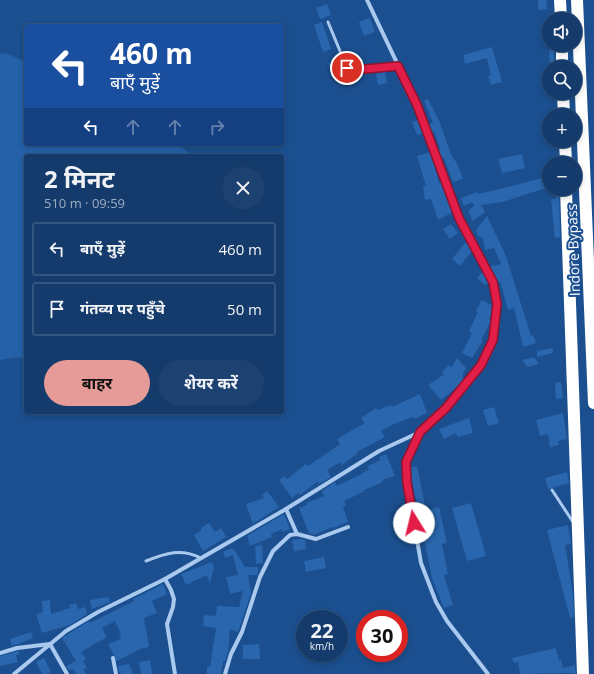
<!DOCTYPE html>
<html lang="hi">
<meta charset="utf-8">
<style>
body{margin:0;font-family:"Open Sans","Noto Sans Devanagari",sans-serif;background:#1d4271;color:#f1f3f6;height:100vh;display:flex;flex-direction:column;font-size:15px;white-space:nowrap}
*{box-sizing:border-box;margin:0}
p{font-size:13px;color:#9dadc1}
.icon{flex:none;width:22px;height:22px;fill:none;stroke:currentColor;stroke-width:2;stroke-linecap:round;stroke-linejoin:round}
.map{position:relative;flex:1;overflow:hidden}
.panel{position:absolute;left:24px;top:154px;width:260px;height:260px;display:flex;flex-direction:column;background:#143b6b;border-radius:4px;box-shadow:0 2px 6px #0003,0 0 0 1px #33557e}
.panel>*{flex:none}
.banner{position:absolute;left:24px;top:24px;width:260px;height:122px;border-radius:4px;box-shadow:0 2px 6px #0003,0 0 0 1px #33557e;background:#1a4fa0;color:#fff;overflow:hidden}
.controls{position:absolute;left:542px;top:12px;display:grid;gap:8px}
.controls a{display:grid;place-items:center;width:40px;height:40px;border-radius:50%;background:#143b6b;box-shadow:0 2px 6px #0003,0 0 0 1px #33557e;font-size:20px}
.speed{position:absolute;left:296px;top:610px;display:flex;gap:8px;font-size:20px;font-weight:700;text-align:center}
.speed>*{display:grid;place-content:center;width:52px;height:52px;border-radius:50%;background:#143b6b;box-shadow:0 2px 6px #0003,0 0 0 1px #33557e;line-height:1}
.speed small{font-size:10px;font-weight:400}
.speed .limit{border:6px solid #d22;background:#fff;color:#111}
.pin{position:absolute;display:grid;place-items:center;width:34px;height:34px;color:#fff;margin:-17px;border:2px solid #fff;border-radius:50%;box-shadow:0 1px 4px #0007}
.me{position:absolute;width:44px;margin:-22px;rotate:351deg;stroke-linejoin:round;filter:drop-shadow(0 0 3px #0008)}
.turn{display:flex;align-items:center;gap:14px;height:84px;padding:0 20px;font-size:18px}
.turn .icon{width:52px;height:52px;stroke-width:2.5}
.turn b{display:block;font-size:28px;line-height:34px}
.lanes{display:flex;align-items:center;height:38px;padding:0 20px;background:#0003;justify-content:center;gap:20px;direction:ltr}
.lanes .off{opacity:.35}
.round{display:grid;place-items:center;flex:none;width:42px;height:42px;border-radius:21px;background:#1d4271}
.headline{display:flex;align-items:center;justify-content:space-between;height:68px;padding:0 20px}
h1{font-size:24px;font-weight:700;line-height:30px}
.primary-button{display:flex;gap:8px;margin-top:auto;padding:8px 20px}
.primary-button a{flex:1;height:46px;border-radius:24px;background:#e69b98;color:#111;font-size:16px;font-weight:700;line-height:46px;text-align:center}
.primary-button a+a{background:#1d4271;color:#f1f3f6}
ul{padding:0;list-style:none}
li{display:flex;align-items:center;gap:12px;height:54px;margin:0 8px 6px;padding:0 12px;border:2px solid #33557e;border-radius:4px}
li div{flex:1}
li b{display:block;font-size:15px}
li em{font-style:normal}
.map>svg:first-child{display:block}
.green{fill:#2461a8}
.building{fill:#2a66ad}
.lines{fill:none;stroke-linecap:round;stroke-linejoin:round}
.lane{stroke:#a9c9ee;stroke-width:3}
.street{stroke:#a9c9ee;stroke-width:4}
.highway{stroke:#fff;stroke-width:12}
.route-casing{stroke:#92132f;stroke-width:10}
.route{stroke:#e11d48;stroke-width:7}
.labels{text-anchor:middle;dominant-baseline:central;stroke-width:4;stroke-linejoin:round;paint-order:stroke}
.street-label{font-size:14px;fill:#fff;stroke:#1b4f8f}
</style>
<div class="map">
<svg width="594" height="674" viewBox="0 0 594 674">
<rect width="100%" height="100%" fill="#1b4f8f"/>
<!-- green -->
<polygon class="green" points="0,53 8,54 26,62 26,144 177,144 194,156 26,156 26,359 18,357 0,360"/>
<!-- building -->
<g class="building">
<polygon points="538,0 546,0 547,9 538,10"/>
<polygon points="327,4 331,15 320,19 316,8"/>
<polygon points="370,18 375,32 364,36 359,22"/>
<polygon points="322,22 331,49 323,52 314,25"/>
<polygon points="492,47 502,82 491,85 488,76 491,75 487,58 465,64 463,55"/>
<polygon points="549,50 554,50 554,67 550,67"/>
<polygon points="335,61 337,66 340,65 342,71 332,74 328,63"/>
<polygon points="385,72 387,83 378,85 376,74"/>
<polygon points="428,99 440,123 452,157 457,163 463,179 453,182 444,158 441,158 437,150 440,149 438,142 434,131 431,132 428,124 433,123 424,101"/>
<polygon points="419,120 424,133 417,135 412,122"/>
<polygon points="431,152 439,183 442,183 446,197 447,197 453,212 438,220 431,199 425,200 423,187 426,186 417,156"/>
<polygon points="522,154 525,168 502,173 498,159"/>
<polygon points="546,177 549,187 503,202 481,205 485,212 473,221 468,211 474,206 472,202 464,206 461,198 477,192 478,194 496,190"/>
<polygon points="554,189 559,189 560,237 555,238 551,199 556,199"/>
<polygon points="487,216 506,256 531,336 533,335 536,343 523,347 514,308 508,310 500,281 497,282 489,267 493,266 492,263 495,266 501,264 494,248 485,250 483,238 478,236 476,230"/>
<polygon points="451,224 458,233 450,239 443,229"/>
<polygon points="465,243 469,245 472,251 460,266 452,259"/>
<polygon points="483,271 489,282 485,285 477,278"/>
<polygon points="482,300 493,306 493,312 489,320 491,321 481,340 483,341 472,358 462,353 472,333 469,331 478,312 476,311"/>
<polygon points="553,348 553,353 537,357 537,351"/>
<polygon points="534,357 539,364 527,367 522,360"/>
<polygon points="457,358 466,368 463,374 463,382 441,400 428,385 445,374 441,373 449,365 452,367"/>
<polygon points="561,382 563,398 556,399 555,383"/>
<polygon points="420,394 427,413 414,419 413,417 394,424 381,431 385,437 357,452 358,453 342,465 340,462 327,470 331,477 319,484 318,481 300,495 298,493 292,498 279,480 285,476 287,479 306,464 308,466 340,444 337,439 365,423 361,418 376,408 378,410 391,405 392,407"/>
<polygon points="494,407 499,423 488,426 483,410"/>
<polygon points="563,413 567,439 558,441 559,445 550,447 548,434 540,436 536,420"/>
<polygon points="469,418 473,433 458,437 456,433 444,439 439,429"/>
<polygon points="386,454 395,476 382,480 383,482 364,490 365,491 344,501 346,506 343,507 348,522 333,528 332,527 314,535 309,533 299,508 307,505 306,503 324,496 322,491 335,482 337,486 363,473 369,469 368,466 380,460 379,457"/>
<polygon points="417,466 426,510 439,507 447,543 442,544 448,574 444,575 453,605 444,608 432,578 410,471 410,468"/>
<polygon points="567,472 569,483 548,489 545,478"/>
<polygon points="267,491 279,507 253,524 246,504 264,498 262,495"/>
<polygon points="471,503 486,556 467,561 452,508"/>
<polygon points="284,514 290,529 283,532 282,529 271,534 272,537 250,546 247,536"/>
<polygon points="209,523 215,532 221,528 226,537 203,551 194,535 202,530 201,528"/>
<polygon points="568,525 571,544 565,545 573,595 574,617 570,618 547,530"/>
<polygon points="301,539 305,540 306,549 294,551 292,540"/>
<polygon points="262,545 263,563 256,564 255,546"/>
<polygon points="233,548 245,567 258,567 258,573 257,575 248,575 251,593 238,632 230,629 228,652 225,661 223,661 221,674 207,674 207,667 210,667 216,628 203,626 204,615 216,616 217,606 239,607 243,591 230,594 226,577 238,575 233,555 225,558 223,552"/>
<polygon points="324,557 326,568 306,572 304,561"/>
<polygon points="212,562 214,568 210,583 207,575 186,585 181,574"/>
<polygon points="163,584 167,594 152,601 157,613 144,618 149,647 140,649 117,661 108,644 121,639 119,636 121,634 115,621 102,628 107,637 81,652 86,659 83,661 87,668 83,669 86,674 76,674 73,669 69,670 66,666 76,661 62,638 89,621 90,623 134,601 133,599"/>
<polygon points="108,597 110,602 92,609 90,600"/>
<polygon points="50,600 51,614 70,608 69,605 76,603 78,609 85,607 87,614 70,625 42,633 36,614 43,612 42,601"/>
<polygon points="31,632 33,638 12,646 10,639"/>
<polygon points="259,644 260,659 243,659 243,645"/>
<polygon points="556,648 559,661 561,660 563,668 575,665 576,674 568,673 520,674 518,662 514,663 512,658"/>
<polygon points="18,651 20,654 16,655 18,662 0,666 0,656"/>
<polygon points="44,658 51,672 47,674 42,674 36,662"/>
<polygon points="150,660 152,674 141,674 139,662"/>
<polygon points="129,664 133,674 122,674 119,672 118,666"/>
</g>
<g class="lines">
<!-- lane -->
<g class="lane">
<polyline points="328,22 347,68 355,70 398,66"/>
<polyline points="552,490 573,522"/>
<path d="M 146,561 C 166,553 181,548 201,558"/>
</g>
<!-- street -->
<g class="street">
<polyline points="420,433 406,462 407,483 421,563 436,602 447,621 488,674"/>
<polyline points="286,509 297,534"/>
<polyline points="165,579 171,590 174,599 173,607 167,624 175,674"/>
<polyline points="0,653 17,648 50,644 67,674"/>
<polyline points="113,658 116,674"/>
<polyline points="14,674 66,631 98,612 165,579 286,509 379,451 420,432 446,408 481,365 493,340 496,324 497,304 493,282 459,218 417,105 367,0"/>
<polyline points="225,674 231,654 242,632 260,577 273,551 290,535 297,534 316,539 348,527"/>
</g>
<!-- highway -->
<g class="highway">
<polyline points="560,0 561,19"/>
<polyline points="577,0 594,403"/>
<polyline points="562,45 562,67"/>
<polyline points="563,93 564,115"/>
<polyline points="565,141 566,163"/>
<polyline points="566,189 583,674"/>
</g>
</g>
<g class="lines">
<defs>
<polyline id="route" points="347,68 355,70 398,66 417,105 459,218 493,282 497,304 493,340 481,365 446,408 420,432 406,462 407,483 414,523"/>
</defs>
<!-- route casing -->
<use href="#route" class="route-casing"/>
<!-- route -->
<use href="#route" class="route"/>
</g>
<g class="labels">
<!-- street labels -->
<g class="street-label">
<text transform="translate(573 250) rotate(-92)">Indore Bypass</text>
</g>
</g>
</svg>
<div class="controls">
<a><svg class="icon" aria-label="sound" viewBox="0 0 24 24"><path d="M4 9h4l5-4v14l-5-4H4zM17 9q2 3 0 6"/></svg></a>
<a><svg class="icon" aria-label="search" viewBox="0 0 24 24"><circle cx="10" cy="10" r="6"/><path d="M15 15l6 6"/></svg></a>
<a>+</a>
<a>−</a>
</div>
<div class="speed"><div>22<small>km/h</small></div><div class="limit">30</div></div>
<div class="pin" style="left:347px;top:68px;background:#d93025"><svg class="icon" aria-label="arrive" viewBox="0 0 24 24"><path d="M6 21V4h12l-3 4 3 4H6"/></svg></div>
<svg class="me" style="left:414px;top:523px" viewBox="-20 -20 40 40"><circle r="19" fill="#fff"/><path d="M0-13L10 11 0 6-10 11z" fill="#e11d48"/></svg>
<div class="banner">
<div class="turn"><svg class="icon" aria-label="left" viewBox="0 0 24 24"><path d="M17 20v-9H6M10 6l-5 5 5 5"/></svg><div><b>460 m</b>बाएँ मुड़ें</div></div>
<div class="lanes"><svg class="icon" aria-label="left" viewBox="0 0 24 24"><path d="M17 20v-9H6M10 6l-5 5 5 5"/></svg><svg class="icon off" aria-label="ahead" viewBox="0 0 24 24"><path d="M12 20V5M6 11l6-6 6 6"/></svg><svg class="icon off" aria-label="ahead" viewBox="0 0 24 24"><path d="M12 20V5M6 11l6-6 6 6"/></svg><svg class="icon off" aria-label="right" viewBox="0 0 24 24"><path d="M7 20v-9h11M14 6l5 5-5 5"/></svg></div>
</div>
<section class="panel">
<div class="headline"><div><h1>2 मिनट</h1><p>510 m · 09:59</p></div><a class="round"><svg class="icon" aria-label="close" viewBox="0 0 24 24"><path d="M6 6l12 12M18 6L6 18"/></svg></a></div>
<ul>
<li><svg class="icon" aria-label="left" viewBox="0 0 24 24"><path d="M17 20v-9H6M10 6l-5 5 5 5"/></svg><div><b>बाएँ मुड़ें</b></div><em>460 m</em></li>
<li><svg class="icon" aria-label="arrive" viewBox="0 0 24 24"><path d="M6 21V4h12l-3 4 3 4H6"/></svg><div><b>गंतव्य पर पहुँचे</b></div><em>50 m</em></li>
</ul>
<div class="primary-button"><a>बाहर</a><a>शेयर करें</a></div>
</section>
</div>
